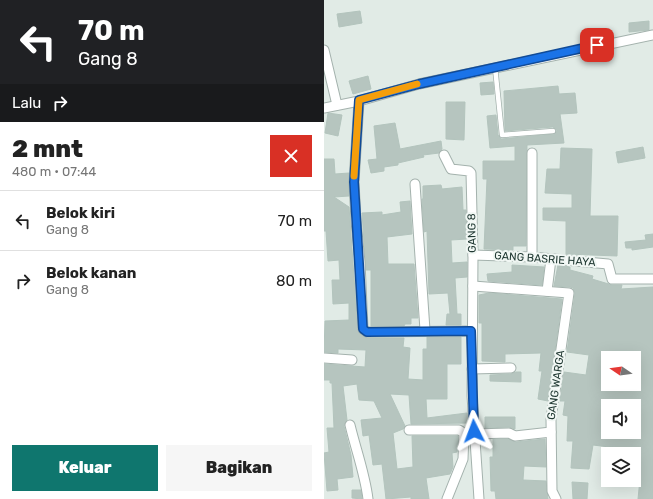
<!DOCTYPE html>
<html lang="id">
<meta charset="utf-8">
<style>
body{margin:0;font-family:Rubik,sans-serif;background:#f6f6f6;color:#222;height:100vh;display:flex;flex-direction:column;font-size:15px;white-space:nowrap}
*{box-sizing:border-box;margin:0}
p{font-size:13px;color:#767676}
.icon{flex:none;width:22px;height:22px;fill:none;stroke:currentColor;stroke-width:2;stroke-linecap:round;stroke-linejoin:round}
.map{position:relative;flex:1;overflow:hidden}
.panel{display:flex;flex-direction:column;background:#fff;width:324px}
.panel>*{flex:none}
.top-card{background:#202124;color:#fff;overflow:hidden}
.needle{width:26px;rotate:283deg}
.tools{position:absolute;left:277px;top:351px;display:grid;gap:8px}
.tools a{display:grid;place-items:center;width:40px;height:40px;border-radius:0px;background:#fff;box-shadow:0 4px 16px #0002;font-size:20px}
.pin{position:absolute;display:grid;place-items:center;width:34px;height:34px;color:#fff;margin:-17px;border-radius:8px;box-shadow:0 2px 6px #0006}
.me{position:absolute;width:44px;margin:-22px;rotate:357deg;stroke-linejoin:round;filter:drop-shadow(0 0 3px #0008)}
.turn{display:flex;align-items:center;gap:14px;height:84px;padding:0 12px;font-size:18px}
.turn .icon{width:52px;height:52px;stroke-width:2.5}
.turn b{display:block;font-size:28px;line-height:34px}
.then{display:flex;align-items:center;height:38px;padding:0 12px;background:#0003;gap:8px;font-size:15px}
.round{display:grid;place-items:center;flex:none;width:42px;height:42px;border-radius:0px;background:#f6f6f6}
.overview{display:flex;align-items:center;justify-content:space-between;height:68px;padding:0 12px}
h1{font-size:24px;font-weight:800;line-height:30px}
.button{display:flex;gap:8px;margin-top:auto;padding:8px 12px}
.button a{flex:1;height:46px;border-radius:0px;background:#0f766e;color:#fff;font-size:16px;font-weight:800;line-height:46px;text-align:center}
.button a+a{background:#f6f6f6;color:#222}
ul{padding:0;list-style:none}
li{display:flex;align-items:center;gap:12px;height:60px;padding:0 12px;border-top:1px solid #e0e0e0}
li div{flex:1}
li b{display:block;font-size:15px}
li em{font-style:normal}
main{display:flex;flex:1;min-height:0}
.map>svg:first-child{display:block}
.building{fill:#b6c5bf;stroke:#b3c4bd;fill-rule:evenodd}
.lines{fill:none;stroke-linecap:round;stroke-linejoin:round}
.lane-casing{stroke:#a4b2ad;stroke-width:6}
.street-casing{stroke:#a4b2ad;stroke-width:11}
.lane{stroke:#fff;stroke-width:4.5}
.street{stroke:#fff;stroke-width:9}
.route-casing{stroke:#114b97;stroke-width:10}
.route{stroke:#1a73e8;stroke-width:7}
.slow{stroke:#f59e0b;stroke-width:7}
.labels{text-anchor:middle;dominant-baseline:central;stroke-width:4;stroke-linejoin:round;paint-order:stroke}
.street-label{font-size:11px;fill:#223a34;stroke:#f1f7f4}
</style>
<main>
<section class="panel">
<div class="top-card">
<div class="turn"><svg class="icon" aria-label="left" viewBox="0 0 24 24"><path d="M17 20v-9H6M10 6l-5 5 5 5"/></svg><div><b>70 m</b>Gang 8</div></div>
<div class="then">Lalu<svg class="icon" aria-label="right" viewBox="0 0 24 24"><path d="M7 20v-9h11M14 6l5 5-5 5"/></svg></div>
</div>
<div class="overview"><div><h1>2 mnt</h1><p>480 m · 07:44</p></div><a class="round" style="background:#d93025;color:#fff"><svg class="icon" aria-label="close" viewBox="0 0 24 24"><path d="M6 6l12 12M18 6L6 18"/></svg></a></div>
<ul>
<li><svg class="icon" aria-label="left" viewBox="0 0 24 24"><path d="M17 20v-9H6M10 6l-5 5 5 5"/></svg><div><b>Belok kiri</b><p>Gang 8</p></div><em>70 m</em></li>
<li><svg class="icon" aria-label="right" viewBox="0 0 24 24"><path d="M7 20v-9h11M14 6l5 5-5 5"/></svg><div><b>Belok kanan</b><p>Gang 8</p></div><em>80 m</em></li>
</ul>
<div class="button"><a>Keluar</a><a>Bagikan</a></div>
</section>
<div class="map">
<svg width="329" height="499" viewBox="0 0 329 499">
<rect width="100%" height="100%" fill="#e1ebe6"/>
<!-- building -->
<g class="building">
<polygon points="36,11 38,23 15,27 13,14"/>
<polygon points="325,21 325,30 305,32 305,23"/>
<polygon points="44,76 47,89 29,94 25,81"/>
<polygon points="169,82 170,94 157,95 156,83"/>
<polygon points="234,86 235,94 251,93 253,113 236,114 240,143 203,145 202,246 189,246 189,250 160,249 163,179 159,179 159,161 191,161 191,146 166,148 163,116 172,115 174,135 177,139 231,134 233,130 229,127 181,131 180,91"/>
<polygon points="122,102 141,102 140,140 122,139"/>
<polygon points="4,113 18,115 14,136 1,133"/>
<polygon points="71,123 76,149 117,141 118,149 115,153 99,155 100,157 74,163 74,165 60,167 60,171 47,173 44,160 53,159 50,126"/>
<polygon points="319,147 321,158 294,163 292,152"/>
<polygon points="237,148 268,149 266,216 294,216 293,256 242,254 242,221 219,220 219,208 248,208 248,194 221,193 223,169 236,169"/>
<polygon points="0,159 10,159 11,174 25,173 25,196 10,197 25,207 34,332 43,338 80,338 79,347 86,348 84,379 99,380 99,349 103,349 103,337 137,337 137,364 123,364 123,399 102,399 103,418 143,413 144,423 87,424 85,395 66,394 81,426 79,429 69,433 73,469 89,467 88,436 134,436 133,452 128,453 129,467 126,474 102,478 105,499 87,499 87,497 62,499 58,464 49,465 45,435 39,436 37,420 58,418 50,401 35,400 33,384 19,386 23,420 20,426 27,455 29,477 13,479 14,490 3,491 0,453 5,452 3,428 10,428 8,383 6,383 6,380 0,380 0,364 41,367 42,350 14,349 14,353 0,352 1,321 25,320 25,303 9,304 8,280 16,280 15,260 4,261 2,231 0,231"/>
<polygon points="117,185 118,189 138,187 139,210 142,210 143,239 127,240 128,263 143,262 143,277 131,278 133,314 137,314 137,325 122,325 123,314 126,314 124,293 105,294 103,231 100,232 98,199 99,199 99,186"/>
<polygon points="86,201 88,234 63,237 64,264 90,264 94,318 87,318 87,324 81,324 80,326 47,326 47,270 42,270 38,213 58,212 58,215 77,212 76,202"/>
<polygon points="329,234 329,247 308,250 308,248 302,248 301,242 322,240 321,235"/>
<polygon points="188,265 220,267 218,285 164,281 163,274 188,272"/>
<path d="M 234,265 L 246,267 L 246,270 L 269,276 L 268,279 L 288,285 L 298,285 L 297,289 L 329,287 L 329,499 L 314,499 L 316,479 L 310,478 L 310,450 L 269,445 L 265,469 L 247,468 L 249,441 L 243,441 L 244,416 L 239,415 L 241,401 L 236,401 L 240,372 L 262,375 L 265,355 L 243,352 L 251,293 L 249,288 L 246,287 L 230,286 ZM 284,358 L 310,358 L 310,384 L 284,384 ZM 280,406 L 310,406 L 310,435 L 279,431 Z"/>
<polygon points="165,293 238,299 224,401 214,399 218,371 215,371 217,353 181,354 181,362 158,361 158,323 155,323 155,295"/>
<polygon points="192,372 197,372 197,382 166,381 166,375 187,374"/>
<polygon points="161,417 191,417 191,429 185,427 161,428"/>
<polygon points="169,439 184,439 192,442 221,439 222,467 200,466 199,480 222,481 224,499 172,499 171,491 167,491 166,457 169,457"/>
<polygon points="248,482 264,483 263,499 249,499"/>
<polygon points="28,490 37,490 38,499 28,498"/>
</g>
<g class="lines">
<defs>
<polyline id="lane" points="171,67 178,135 229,131"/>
<g id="street">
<polyline points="0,50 13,105"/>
<polyline points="35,101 30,182 32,221 36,262 39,329 43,332 147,331"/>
<polyline points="0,108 35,101 95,84 329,35"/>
<polyline points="120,155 127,169 145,171 147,173 149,255 148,396 155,499"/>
<polyline points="91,184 101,330"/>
<polyline points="149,255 208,257 284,264 288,279 329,279"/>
<polyline points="208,257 208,153"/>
<polyline points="149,286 245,293 227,419 228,491 232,499"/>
<polyline points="223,291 227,259"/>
<polyline points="0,358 28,360"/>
<polyline points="148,369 187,368"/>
<path d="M 26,425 C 32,450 41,474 44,499"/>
<polyline points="85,430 135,430 140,433 139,459 123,499"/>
<polyline points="150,434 185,433 191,436 227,432"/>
</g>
</defs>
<!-- lane casing -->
<use href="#lane" class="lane-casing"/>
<!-- street casing -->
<use href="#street" class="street-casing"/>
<!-- lane -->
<use href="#lane" class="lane"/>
<!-- street -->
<use href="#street" class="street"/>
</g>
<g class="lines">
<defs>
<polyline id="route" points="150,431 147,331 43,332 39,329 30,182 35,100 95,84 273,45"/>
</defs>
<!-- route casing -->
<use href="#route" class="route-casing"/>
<!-- route -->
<use href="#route" class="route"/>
<!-- slow -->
<polyline class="slow" points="30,176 35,100 93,84"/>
</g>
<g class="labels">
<!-- street labels -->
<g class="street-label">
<text transform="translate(148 233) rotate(-91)">GANG 8</text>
<text transform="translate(221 259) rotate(4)">GANG BASRIE HAYA</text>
<text transform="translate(232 385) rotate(-82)">GANG WARGA</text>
</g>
</g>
</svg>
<div class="tools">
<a><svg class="needle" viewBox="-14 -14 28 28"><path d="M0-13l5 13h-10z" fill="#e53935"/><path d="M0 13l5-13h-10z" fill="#767676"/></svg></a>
<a><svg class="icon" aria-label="sound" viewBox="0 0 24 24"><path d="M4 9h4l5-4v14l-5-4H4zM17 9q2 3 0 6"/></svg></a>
<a><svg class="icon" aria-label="layers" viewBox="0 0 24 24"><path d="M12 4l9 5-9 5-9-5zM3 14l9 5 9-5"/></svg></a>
</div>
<div class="pin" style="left:273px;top:45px;background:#d93025"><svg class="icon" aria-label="arrive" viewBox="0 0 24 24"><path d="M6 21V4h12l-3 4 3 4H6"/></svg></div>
<svg class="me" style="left:150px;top:431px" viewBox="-20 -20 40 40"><path d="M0-17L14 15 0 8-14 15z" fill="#1a73e8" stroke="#fff" stroke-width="4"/></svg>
</div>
</main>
